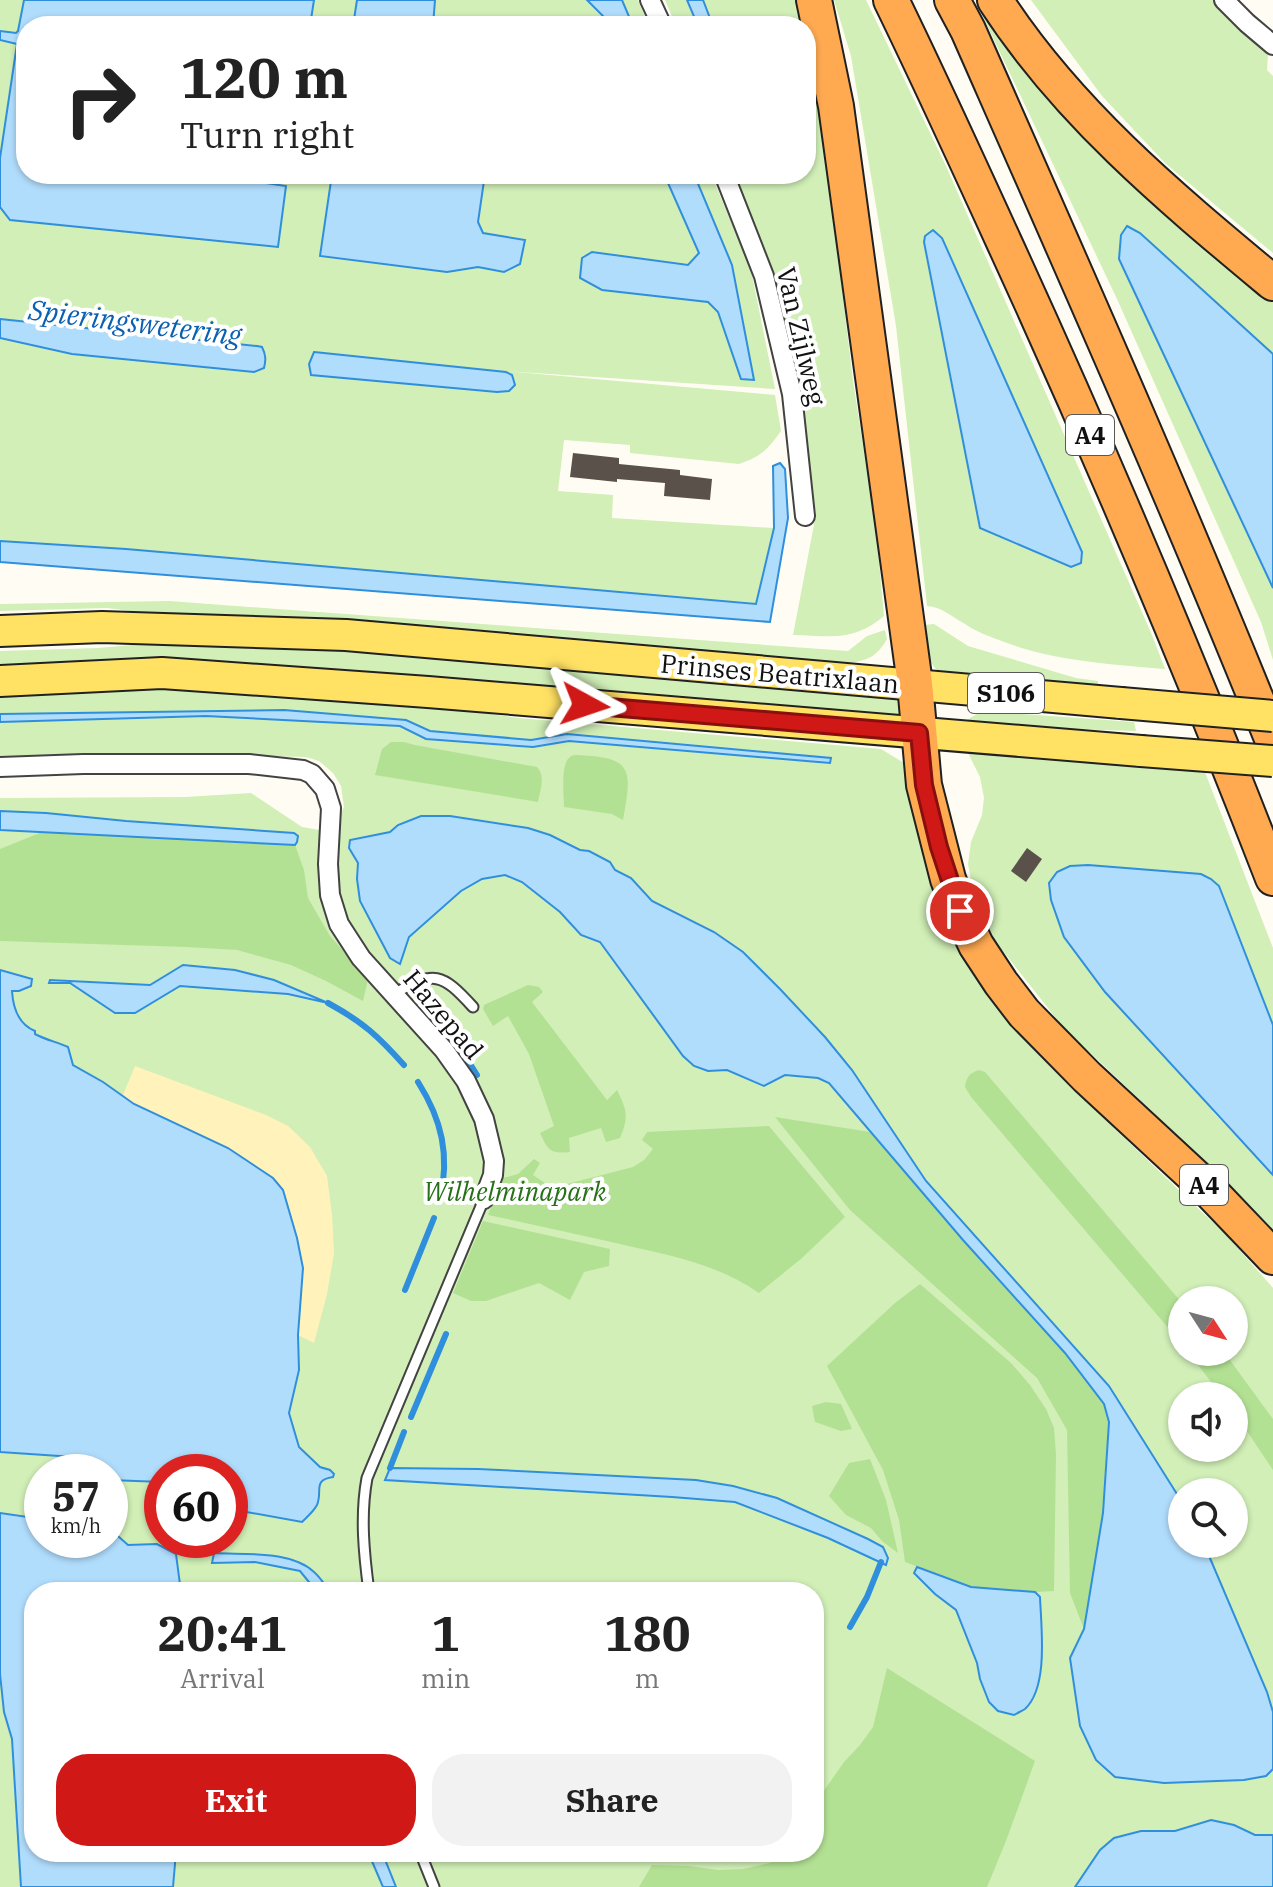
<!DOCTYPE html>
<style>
body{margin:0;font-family:"IBM Plex Serif",serif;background:#f2f2f2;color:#222;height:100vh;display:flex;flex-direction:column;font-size:30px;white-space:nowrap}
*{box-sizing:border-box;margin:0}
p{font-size:26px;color:#767676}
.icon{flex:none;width:44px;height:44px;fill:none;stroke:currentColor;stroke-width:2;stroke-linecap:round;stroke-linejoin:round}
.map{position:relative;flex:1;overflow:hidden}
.details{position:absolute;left:24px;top:1582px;width:800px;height:280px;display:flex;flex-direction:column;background:#fff;border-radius:32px;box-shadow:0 2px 6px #0004}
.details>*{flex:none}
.top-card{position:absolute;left:16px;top:16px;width:800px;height:168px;border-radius:32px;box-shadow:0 2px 6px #0004;background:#fff;color:#222;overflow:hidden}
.needle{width:52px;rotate:126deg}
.tools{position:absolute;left:1168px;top:1286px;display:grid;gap:16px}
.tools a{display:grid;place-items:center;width:80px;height:80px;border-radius:50%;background:#fff;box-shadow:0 2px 6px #0004;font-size:40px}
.speed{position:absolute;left:24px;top:1454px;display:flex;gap:16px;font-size:40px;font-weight:700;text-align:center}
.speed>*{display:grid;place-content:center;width:104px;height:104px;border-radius:50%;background:#fff;box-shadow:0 2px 6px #0004;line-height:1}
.speed small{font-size:20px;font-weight:400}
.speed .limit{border:12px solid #d22;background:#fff;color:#111}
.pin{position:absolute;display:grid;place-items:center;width:68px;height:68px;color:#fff;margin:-34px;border:4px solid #fff;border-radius:50%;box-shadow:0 2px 8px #0007}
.me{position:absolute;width:88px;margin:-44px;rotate:95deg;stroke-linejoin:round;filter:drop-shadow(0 0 6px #0008)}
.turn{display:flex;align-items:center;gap:28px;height:168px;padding:0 32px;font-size:36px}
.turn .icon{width:104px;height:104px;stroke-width:2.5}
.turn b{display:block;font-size:56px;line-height:68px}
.eta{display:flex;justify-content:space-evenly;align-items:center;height:136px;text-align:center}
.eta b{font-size:48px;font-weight:700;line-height:56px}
.button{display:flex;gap:16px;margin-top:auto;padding:16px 32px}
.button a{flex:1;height:92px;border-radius:32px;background:#d01817;color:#fff;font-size:32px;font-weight:700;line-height:92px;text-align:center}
.button a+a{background:#f2f2f2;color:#222}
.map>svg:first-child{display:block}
.green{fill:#d1efb7;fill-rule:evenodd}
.forest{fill:#b3e194}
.sand{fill:#fff3bb}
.water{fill:#b1ddfd;stroke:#308fdc;stroke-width:2}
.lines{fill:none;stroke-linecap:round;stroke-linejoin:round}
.stream{stroke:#308fdc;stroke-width:6}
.building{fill:#5a514b}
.service-casing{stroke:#434343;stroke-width:13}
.minor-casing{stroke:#434343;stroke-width:22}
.primary-casing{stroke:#212121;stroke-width:34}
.motorway-casing{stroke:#212121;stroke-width:38}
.service{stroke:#fff;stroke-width:9}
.minor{stroke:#fff;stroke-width:18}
.primary{stroke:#ffe163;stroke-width:30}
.motorway{stroke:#ffa951;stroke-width:34}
.primary-bridge-casing{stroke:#212121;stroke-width:34;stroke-linecap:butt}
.primary-bridge{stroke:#ffe163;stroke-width:30}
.route-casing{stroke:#87100f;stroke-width:20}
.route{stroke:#d01817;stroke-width:14}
.labels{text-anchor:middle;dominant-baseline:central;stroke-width:8;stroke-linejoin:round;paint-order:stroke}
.shield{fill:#fff;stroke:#585858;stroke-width:2}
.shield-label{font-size:24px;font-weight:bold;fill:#101010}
.street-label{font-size:26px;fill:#101010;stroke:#fff}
.park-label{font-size:26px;font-style:italic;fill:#267018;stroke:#fff}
.water-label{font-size:28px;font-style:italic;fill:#0a60b1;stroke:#fff}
</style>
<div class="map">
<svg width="1273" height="1887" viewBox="0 0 1273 1887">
<rect width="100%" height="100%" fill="#fffdf3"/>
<!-- green -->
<g class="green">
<path d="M 0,0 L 638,0 L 649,26 L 26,26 L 26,174 L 711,174 L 751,270 L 775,389 L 506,371 L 775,395 L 781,431 C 768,449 761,457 739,464 L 630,453 L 630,445 L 564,440 L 558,491 L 613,495 L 612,518 L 774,528 L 756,604 L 126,549 L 0,541 L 0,338 L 72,354 L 254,372 L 0,330 Z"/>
<polygon points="665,0 687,0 698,26 676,26"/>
<polygon points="703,0 799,0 805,26 713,26"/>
<path d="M 834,0 L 866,0 L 946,166 L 1152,635 L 1165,669 C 1110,664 1051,661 999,640 C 988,636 975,631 965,624 C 952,617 942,607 927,606 L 896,326 L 851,56 Z"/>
<polygon points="975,0 983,0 1273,295 1273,354 1140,233 1121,235 1119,259 1273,588 1273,660 1261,622 1117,299"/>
<polygon points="1031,0 1214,0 1268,54 1267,70 1273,76 1273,253 1166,164 1102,96"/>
<path d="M 806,31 L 820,103 L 853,381 L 876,528 L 884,616 C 853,642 831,636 793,635 L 816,514 L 800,409 L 798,388 L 782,308 L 736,174 L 806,174 Z"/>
<path d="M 169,601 L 848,651 L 867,636 L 885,630 L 887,639 C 875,660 865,660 842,665 L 179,617 L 107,608 L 0,611 L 0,604 Z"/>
<path d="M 934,624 L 968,646 L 1076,678 L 1098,681 L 1098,685 L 948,677 C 925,667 927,647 924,625 Z"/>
<polygon points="212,638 905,694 909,721 0,672 0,651 98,648"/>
<path d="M 132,688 L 231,689 L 428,705 L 518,718 L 881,749 L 904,763 L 917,776 L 946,923 L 965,956 L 1042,1053 L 1117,1131 L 1227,1236 L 1273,1288 L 1273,1887 L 0,1887 L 0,798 L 185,797 L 251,793 L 302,827 L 331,832 L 344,807 L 341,786 L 333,773 L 319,761 L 306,757 L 90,753 L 0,757 L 0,692 ZM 1182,1300 L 1234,1300 L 1234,1352 L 1182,1352 ZM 1182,1396 L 1234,1396 L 1234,1448 L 1182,1448 ZM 42,1472 L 110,1472 L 110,1540 L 42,1540 ZM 162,1472 L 230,1472 L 230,1540 L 162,1540 ZM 1182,1492 L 1234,1492 L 1234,1544 L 1182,1544 ZM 34,1592 L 814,1592 L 814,1852 L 34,1852 Z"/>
<polygon points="982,711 1134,722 1136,731 967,726 967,720"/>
<polygon points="964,745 1203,767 1273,948 1273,1025 1219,886 1211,879 1201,874 1088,865 1070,866 1213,1112 1273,1175 1273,1235 1248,1205 1193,1150 1063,1027 992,937 976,907 968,864 971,842 982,815 984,798 980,777"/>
</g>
<!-- forest -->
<g class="forest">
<path d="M 391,742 L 404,742 L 415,745 L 537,767 C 546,777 540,790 538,802 L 375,775 L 382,749 Z"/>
<path d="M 577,755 C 634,757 632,770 623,820 L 612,814 L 564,807 C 564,796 560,764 570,757 C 572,755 575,755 577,755 Z"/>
<polygon points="42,832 295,845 304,870 308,898 330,936 368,979 363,1001 326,981 291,965 237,950 186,947 0,941 0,849"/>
<path d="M 528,985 L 539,987 L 543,992 L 532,1002 L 607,1100 L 617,1090 C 627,1110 629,1117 620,1138 L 606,1142 L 601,1128 L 569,1138 L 570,1152 C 551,1154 548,1151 540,1133 L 554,1126 L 529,1054 L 508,1016 L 493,1026 L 483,1009 L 484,1005 Z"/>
<path d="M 979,1070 L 985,1072 L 1182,1303 L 1182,1344 L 971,1097 L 965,1087 C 966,1078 969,1073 979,1070 Z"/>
<polygon points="775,1117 870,1132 963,1240 1065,1353 1104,1404 1109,1422 1103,1513 1084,1629 1070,1593 1067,1430 1037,1378 850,1210"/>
<path d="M 769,1126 L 845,1217 L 802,1258 L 759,1293 C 718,1264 668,1255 620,1244 C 576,1234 532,1224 488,1215 L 503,1178 L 518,1174 L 534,1159 L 540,1163 L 533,1175 L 545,1183 L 563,1185 L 633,1167 L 644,1160 L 653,1149 L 642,1140 L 647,1132 Z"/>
<polygon points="483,1221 610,1249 609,1266 584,1272 570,1300 539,1283 486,1301 471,1301 453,1293"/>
<polygon points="920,1284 1011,1363 1030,1385 1046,1409 1054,1428 1056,1454 1054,1591 1035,1592 971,1587 905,1562 899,1520 883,1470 827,1366 895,1303"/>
<polygon points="1188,1352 1224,1352 1273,1419 1273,1470 1234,1412 1234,1396 1222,1396"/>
<polygon points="826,1402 841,1404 852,1429 841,1431 815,1422 812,1406"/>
<polygon points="870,1459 886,1500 898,1553 882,1541 871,1528 846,1515 829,1496 849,1463"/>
<polygon points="887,1668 1035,1761 1006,1841 987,1887 639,1887 652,1865 689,1866 718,1870 743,1869 770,1863 779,1852 814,1852 814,1805 844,1762 860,1745 873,1727"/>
</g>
<!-- sand -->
<polygon class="sand" points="135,1066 266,1115 288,1126 310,1147 327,1176 332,1215 334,1253 327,1294 314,1343 298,1335 303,1268 289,1208 283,1190 228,1148 134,1104 123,1095"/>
<!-- water -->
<g class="water">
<polygon points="24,0 314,0 310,26 26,26 26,174 206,174 286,186 278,247 10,220 0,207 0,158 17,44 0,40 0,31 16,33 18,31"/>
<polygon points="357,0 435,0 433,26 353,26"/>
<polygon points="587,0 622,0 633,26 607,26 603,16"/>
<polygon points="687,0 703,0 713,26 698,26"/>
<polygon points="332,174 485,174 478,222 483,233 525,240 520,264 504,272 478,267 447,272 320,256"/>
<polygon points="664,174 694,174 732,265 754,380 741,379 718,312 708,302 602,290 580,278 582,258 592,252 688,265 699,253"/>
<polygon points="1127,226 1140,233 1273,354 1273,588 1119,259 1121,235"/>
<polygon points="933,230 942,238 1082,552 1081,563 1071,567 980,528 924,242 925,236"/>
<path d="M 0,319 L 257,346 L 262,347 C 266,355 266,360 264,368 L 254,372 L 72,354 L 0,338 Z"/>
<polygon points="314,352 506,372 512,375 515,385 509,391 497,392 311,375 309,364"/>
<polygon points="780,463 785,469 788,518 770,622 0,562 0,541 126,549 756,604 774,528 773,466"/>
<polygon points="284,710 406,720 430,731 531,740 567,734 831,758 830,763 569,741 533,747 426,739 400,726 206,716 0,722 0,714"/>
<polygon points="0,811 46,813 126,821 294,833 298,836 297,842 295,845 0,830"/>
<polygon points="421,816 450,816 528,828 550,835 580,850 589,851 610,862 615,870 631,878 652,901 714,932 743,952 780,989 825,1037 852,1070 926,1181 1109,1386 1182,1502 1182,1544 1204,1544 1267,1692 1273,1712 1273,1769 1266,1776 1244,1780 1164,1783 1115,1777 1096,1760 1080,1726 1070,1658 1084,1629 1103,1513 1109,1422 1104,1404 1065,1353 963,1240 829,1083 818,1078 785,1075 764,1086 727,1070 708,1071 694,1066 683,1056 600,942 581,935 560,912 522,882 505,875 482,879 461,891 409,937 400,964 390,958 360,901 357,879 358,863 349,848 350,840 390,832 398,825"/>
<polygon points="1088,865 1201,874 1211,879 1219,886 1273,1025 1273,1175 1105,992 1064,937 1051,900 1049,883 1057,872 1070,866"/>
<polygon points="183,965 235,970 274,980 328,1003 288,994 180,986 135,1013 115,1013 70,983 49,983 50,980 150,985"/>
<path d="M 0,970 L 32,979 L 31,986 L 19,991 L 12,991 C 13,1008 18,1024 35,1031 L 35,1034 C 46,1040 57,1042 68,1047 L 73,1065 L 103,1082 L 134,1104 L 228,1148 L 273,1178 L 283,1190 L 297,1238 L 303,1268 L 298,1335 L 299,1370 L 289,1413 L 299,1447 L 320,1467 L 330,1470 L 334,1474 L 333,1477 C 312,1480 323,1491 317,1505 C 314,1511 307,1517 302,1522 L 230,1509 L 230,1472 L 162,1472 L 162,1482 L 110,1480 L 110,1472 L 102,1472 L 89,1458 L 0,1452 Z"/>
<polygon points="390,1468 478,1469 696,1480 733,1486 777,1498 868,1539 883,1547 888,1558 886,1565 828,1538 735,1502 672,1497 385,1480"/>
<polygon points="0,1513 42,1519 42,1540 110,1540 110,1529 128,1545 157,1544 176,1554 181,1592 34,1592 34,1852 176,1852 173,1887 21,1887 12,1739 4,1712 0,1674"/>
<path d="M 214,1553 C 244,1555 291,1550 314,1572 C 320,1577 325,1585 330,1592 L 317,1592 L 300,1571 L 255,1562 L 212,1563 Z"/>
<path d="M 917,1567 L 971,1587 L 1035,1592 L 1040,1597 C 1041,1626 1049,1687 1025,1709 C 1022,1711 1017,1713 1014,1715 L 998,1711 L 989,1702 L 980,1679 L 977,1663 L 956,1610 L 935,1594 L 914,1573 Z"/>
<polygon points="1211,1820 1234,1825 1255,1835 1273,1835 1273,1887 1075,1887 1100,1850 1114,1838 1141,1831 1175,1831"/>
<polygon points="368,1852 382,1852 396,1887 383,1887"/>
</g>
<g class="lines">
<!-- stream -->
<g class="stream">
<polyline points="423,999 448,1032"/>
<path d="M 328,1003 C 363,1022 378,1036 404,1065"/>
<polyline points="460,1048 477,1075"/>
<path d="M 418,1082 C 442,1120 450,1155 440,1200"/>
<polyline points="405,1290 434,1218"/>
<polyline points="411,1417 446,1334"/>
<polyline points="390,1468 404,1432"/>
<polyline points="850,1627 867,1597 881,1562"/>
</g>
</g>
<!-- building -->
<g class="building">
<polygon points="573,453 619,458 619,464 680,470 680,475 712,479 710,500 664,496 665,483 617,479 617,482 570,477"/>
<polygon points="1027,848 1042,859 1026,882 1011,871"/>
</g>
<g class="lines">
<defs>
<g id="service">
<path d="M 394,994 C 434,970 442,973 473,1007"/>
<path d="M 369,1592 C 364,1554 360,1516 367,1478 L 484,1199"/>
<polyline points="420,1852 434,1887"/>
</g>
<g id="minor">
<polyline points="650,0 662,26"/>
<polyline points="1224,0 1247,23 1273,45"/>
<polyline points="724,174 764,276 792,394 805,516"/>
<polyline points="0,767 83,764 249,764 303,770 312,774 325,789 331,808 328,864 330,895 339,924 361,958 444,1050 466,1081 484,1119 494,1161 493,1175 484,1199"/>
</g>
<g id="primary">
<polyline points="0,631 102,627 346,635 1121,703"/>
<polyline points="0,681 162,673 428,692 1141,751"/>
</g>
<g id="motorway">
<polyline points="814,0 836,106 915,684 924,785 948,879 960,911 976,945 1001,983 1024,1013 1087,1077 1208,1189 1273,1257"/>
<path d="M 891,0 C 930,80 967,161 1004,242 C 1100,451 1190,664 1273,878"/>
<path d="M 952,0 L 968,30 C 1072,266 1177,502 1273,741"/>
<path d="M 995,0 C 1068,113 1171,198 1273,283"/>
</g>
</defs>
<!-- service casing -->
<use href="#service" class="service-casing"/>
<!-- minor casing -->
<use href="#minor" class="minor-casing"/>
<!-- primary casing -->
<use href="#primary" class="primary-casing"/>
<!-- motorway casing -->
<use href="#motorway" class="motorway-casing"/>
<!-- service -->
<use href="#service" class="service"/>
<!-- minor -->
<use href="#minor" class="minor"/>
<!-- primary -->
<use href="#primary" class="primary"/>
<!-- motorway -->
<use href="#motorway" class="motorway"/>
<defs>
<g id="primary-bridge">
<polyline points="1121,703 1273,716"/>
<polyline points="1141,751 1273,761"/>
</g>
</defs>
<!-- primary-bridge casing -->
<use href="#primary-bridge" class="primary-bridge-casing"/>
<!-- primary-bridge -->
<use href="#primary-bridge" class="primary-bridge"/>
</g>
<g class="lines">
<defs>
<polyline id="route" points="585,705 919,733 924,785 939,847 960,911"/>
</defs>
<!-- route casing -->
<use href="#route" class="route-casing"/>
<!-- route -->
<use href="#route" class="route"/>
</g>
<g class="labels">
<!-- shield labels -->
<g class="shield">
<rect x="1066" y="415" width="48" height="40" rx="6"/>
<rect x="968" y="673" width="76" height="40" rx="6"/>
<rect x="1180" y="1165" width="48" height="40" rx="6"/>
</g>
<g class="shield-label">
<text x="1090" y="435">A4</text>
<text x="1006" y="693">S106</text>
<text x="1204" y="1185">A4</text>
</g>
<!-- street labels -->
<g class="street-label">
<text transform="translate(802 336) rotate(77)">Van Zijlweg</text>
<text transform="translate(780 673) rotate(5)">Prinses Beatrixlaan</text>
<text transform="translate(444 1014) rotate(50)">Hazepad</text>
</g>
<!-- park labels -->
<g class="park-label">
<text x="515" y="1191">Wilhelminapark</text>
</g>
<!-- water labels -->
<g class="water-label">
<text transform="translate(135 322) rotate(7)">Spieringswetering</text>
</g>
</g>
</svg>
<div class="tools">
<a><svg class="needle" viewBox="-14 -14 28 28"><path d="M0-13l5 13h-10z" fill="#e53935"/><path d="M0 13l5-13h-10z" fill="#767676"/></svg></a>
<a><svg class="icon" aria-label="sound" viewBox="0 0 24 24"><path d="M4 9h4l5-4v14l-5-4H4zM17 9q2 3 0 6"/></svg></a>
<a><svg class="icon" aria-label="search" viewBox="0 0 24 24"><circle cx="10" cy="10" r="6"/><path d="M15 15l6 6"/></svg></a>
</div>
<div class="speed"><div>57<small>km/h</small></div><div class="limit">60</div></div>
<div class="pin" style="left:960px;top:911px;background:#d93025"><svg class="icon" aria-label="arrive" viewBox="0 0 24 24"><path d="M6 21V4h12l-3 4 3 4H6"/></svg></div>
<svg class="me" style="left:585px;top:705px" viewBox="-20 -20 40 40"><path d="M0-17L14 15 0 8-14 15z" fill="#d01817" stroke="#fff" stroke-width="4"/></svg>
<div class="top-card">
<div class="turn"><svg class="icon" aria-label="right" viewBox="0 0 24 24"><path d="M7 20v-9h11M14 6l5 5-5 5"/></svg><div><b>120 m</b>Turn right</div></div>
</div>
<section class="details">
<div class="eta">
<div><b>20:41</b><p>Arrival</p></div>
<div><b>1</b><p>min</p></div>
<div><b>180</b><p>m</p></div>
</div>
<div class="button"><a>Exit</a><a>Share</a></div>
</section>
</div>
